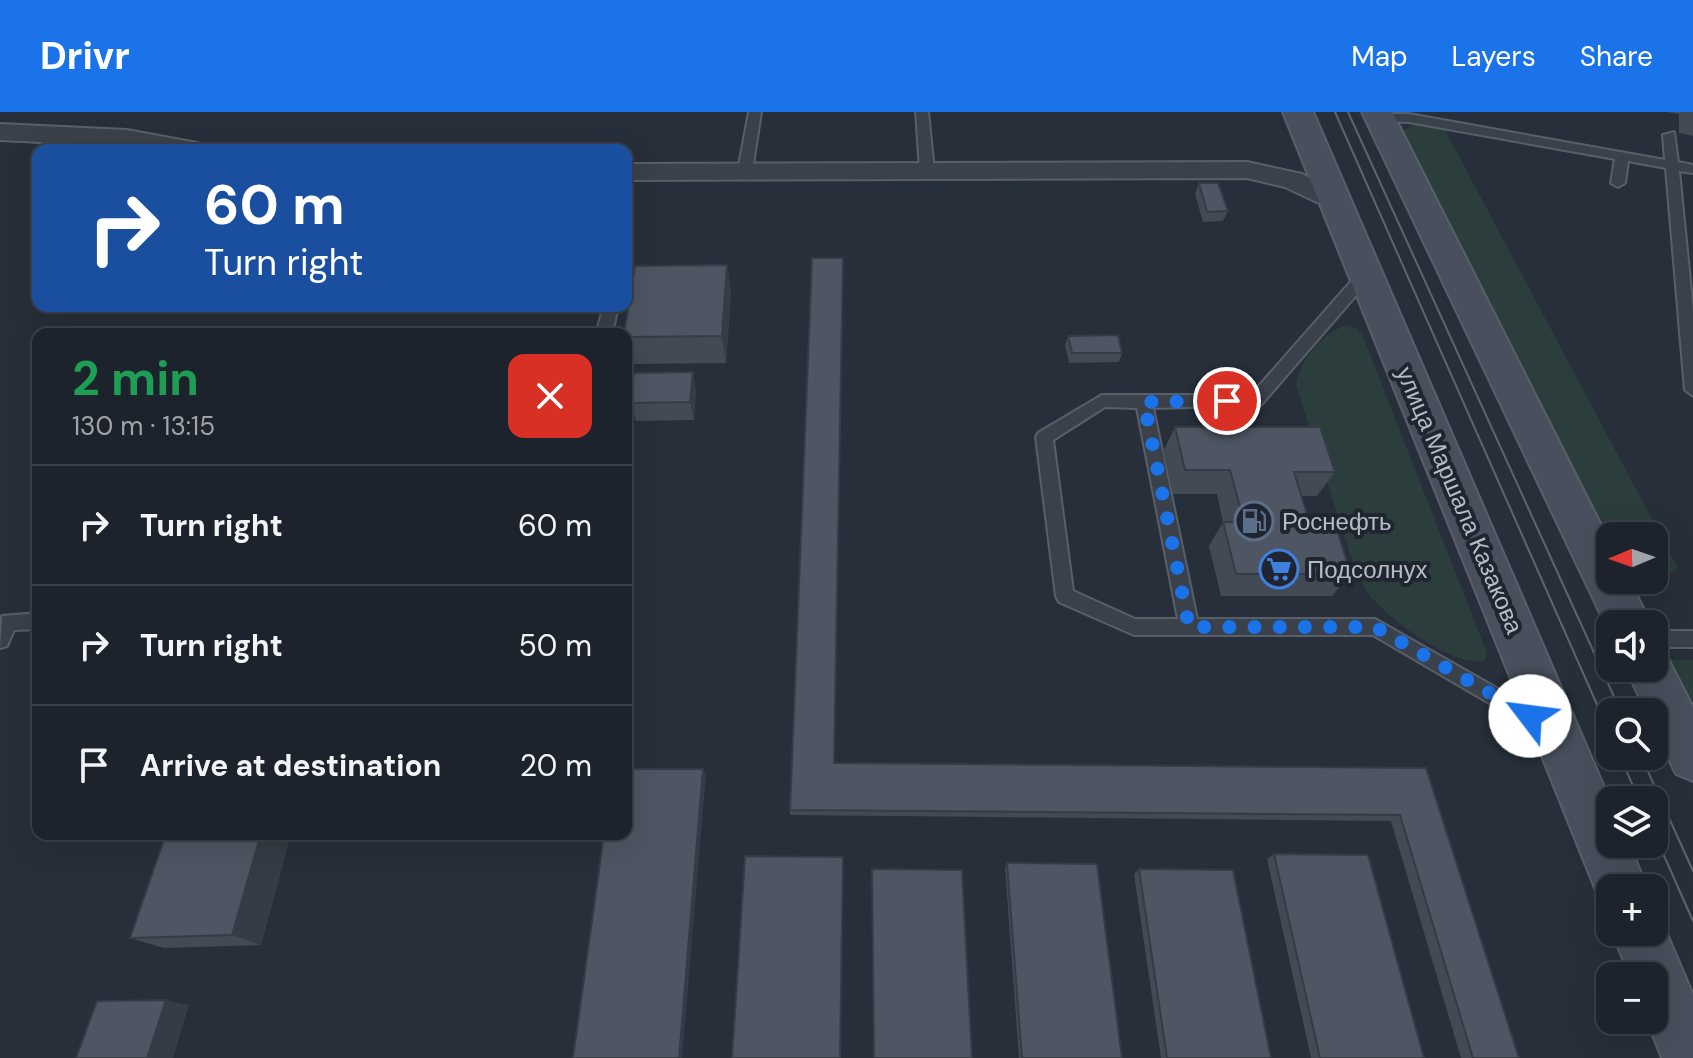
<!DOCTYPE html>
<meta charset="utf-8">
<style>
body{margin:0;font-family:"DM Sans",sans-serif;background:#2a2f38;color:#f1f3f6;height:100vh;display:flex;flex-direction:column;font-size:30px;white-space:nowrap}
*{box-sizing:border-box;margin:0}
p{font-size:26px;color:#a0a4a9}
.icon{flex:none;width:44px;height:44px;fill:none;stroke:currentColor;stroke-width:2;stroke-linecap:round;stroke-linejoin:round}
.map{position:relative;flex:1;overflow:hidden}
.drawer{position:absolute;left:32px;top:216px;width:600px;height:512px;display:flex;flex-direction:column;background:#1d232c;border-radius:16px;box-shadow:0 8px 32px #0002,0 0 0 2px #3b4048}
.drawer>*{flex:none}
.guide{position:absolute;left:32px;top:32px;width:600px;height:168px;border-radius:16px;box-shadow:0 8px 32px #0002,0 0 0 2px #3b4048;background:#1a4fa0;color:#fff;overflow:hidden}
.needle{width:52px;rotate:268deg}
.tools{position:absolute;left:1596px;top:410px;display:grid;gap:16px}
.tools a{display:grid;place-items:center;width:72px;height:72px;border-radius:16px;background:#1d232c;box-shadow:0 8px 32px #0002,0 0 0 2px #3b4048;font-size:40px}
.pin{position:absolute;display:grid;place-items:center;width:68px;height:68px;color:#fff;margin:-34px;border:4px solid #fff;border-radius:50%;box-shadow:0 2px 8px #0007}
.me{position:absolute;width:88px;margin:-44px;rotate:300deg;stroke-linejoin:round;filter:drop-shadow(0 0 6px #0008)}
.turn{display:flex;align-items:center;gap:28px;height:168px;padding:0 40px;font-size:36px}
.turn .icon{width:104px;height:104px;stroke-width:2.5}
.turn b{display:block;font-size:56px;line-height:68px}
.round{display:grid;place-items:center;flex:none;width:84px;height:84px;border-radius:16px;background:#2a2f38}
.headline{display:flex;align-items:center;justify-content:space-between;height:136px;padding:0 40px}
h1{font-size:48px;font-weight:700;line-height:60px;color:#1e9e55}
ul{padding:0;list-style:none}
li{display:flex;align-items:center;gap:24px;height:120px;padding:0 40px;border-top:2px solid #3b4048}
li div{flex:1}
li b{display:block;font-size:30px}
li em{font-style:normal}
header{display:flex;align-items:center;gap:48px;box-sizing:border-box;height:112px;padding:0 40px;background:#1a73e8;color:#fff}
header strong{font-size:38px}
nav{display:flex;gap:44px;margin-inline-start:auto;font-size:28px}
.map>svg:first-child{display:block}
.green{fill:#2b3d3d}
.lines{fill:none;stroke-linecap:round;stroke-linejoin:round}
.service-casing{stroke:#585f69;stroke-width:4}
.minor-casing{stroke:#585f69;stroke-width:4}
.secondary-casing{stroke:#585f69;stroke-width:4}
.service{fill:#3a414b;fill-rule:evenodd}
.minor{fill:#3a414b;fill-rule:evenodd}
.secondary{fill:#49505d;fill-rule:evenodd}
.tram{stroke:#5d6571;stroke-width:2}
.wall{fill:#424a54}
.shaded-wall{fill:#363c45}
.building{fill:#4d5662;stroke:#363c45;stroke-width:2}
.route{stroke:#1a73e8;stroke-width:14;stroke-dasharray:0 25.2}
.labels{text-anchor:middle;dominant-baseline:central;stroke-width:8;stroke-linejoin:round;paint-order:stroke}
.street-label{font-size:24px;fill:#b6bcc6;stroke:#1f2630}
.poi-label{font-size:24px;fill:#b6bcc6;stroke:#1f2630;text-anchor:start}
</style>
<header>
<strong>Drivr</strong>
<nav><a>Map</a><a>Layers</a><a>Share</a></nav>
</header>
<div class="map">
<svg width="1693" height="946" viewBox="0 0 1693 946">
<rect width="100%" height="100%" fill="#272f3a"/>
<!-- green -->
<g class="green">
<polygon points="1414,12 1445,18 1678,456 1637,489 1627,468 1654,468 1654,424 1610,424 1610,435 1403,19"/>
<path d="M 1346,213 L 1356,216 L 1362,222 L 1487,541 L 1484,549 C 1453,555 1391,509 1371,485 C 1364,477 1360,466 1355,457 L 1296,273 C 1299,250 1323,221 1346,213 Z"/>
<polygon points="1666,548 1693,548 1693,602"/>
</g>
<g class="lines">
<defs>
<g id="service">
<polygon points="749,0 761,0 752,59 745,63 738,59"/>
<polygon points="916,0 928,0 934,58 927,62 920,58"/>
<polygon points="1380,2 1409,2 1665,48 1663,23 1674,20 1678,50 1693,53 1693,61 1679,59 1693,199 1693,284 1685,278 1666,56 1628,49 1625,71 1618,75 1611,71 1615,47 1409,10 1376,9 1376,3"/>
<path d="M 1366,157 L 1371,158 L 1371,166 L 1261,293 L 1153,296 L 1197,507 L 1375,507 L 1553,608 L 1556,614 L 1553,620 L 1546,623 L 1539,620 L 1373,523 L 1134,523 L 1059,490 L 1056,484 L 1036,325 L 1038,321 L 1102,283 L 1251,283 L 1361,158 ZM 1105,295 L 1137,296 L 1178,507 L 1135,507 L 1073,479 L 1053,328 Z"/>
<polygon points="604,194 618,194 612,222 596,222"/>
<polygon points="38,501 38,517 14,518 7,534 0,536 2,504"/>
<rect x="1654" y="519" width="39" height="16"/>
</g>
<g id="minor">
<path d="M 0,12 L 127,18 L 192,30 L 201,32 L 205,38 C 137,38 68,31 0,28 Z"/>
<polygon points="1247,50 1302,62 1346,84 1350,90 1346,96 1336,99 1285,75 1247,66 626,68 626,52"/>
</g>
<g id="secondary">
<polygon points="1283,0 1313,0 1610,689 1610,732 1629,732 1647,776 1610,776 1610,798 1602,795 1595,776"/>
<polygon points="1362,0 1392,0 1610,431 1610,468 1629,468 1651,512 1610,512 1610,522"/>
<polygon points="1654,537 1665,541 1693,596 1693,669 1676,662 1654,616 1654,600 1646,600 1626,556 1654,556"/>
<polygon points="1654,799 1658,801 1693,883 1693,946 1662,946 1647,908 1654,908 1654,864 1630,864 1612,820 1654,820"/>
</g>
</defs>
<!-- service casing -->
<use href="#service" class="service-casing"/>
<!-- minor casing -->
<use href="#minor" class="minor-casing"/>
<!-- secondary casing -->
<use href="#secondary" class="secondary-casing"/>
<!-- service -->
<use href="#service" class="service"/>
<!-- minor -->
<use href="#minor" class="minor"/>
<!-- secondary -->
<use href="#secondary" class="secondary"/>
<!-- tram -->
<g class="tram">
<polyline points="1335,0 1610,622"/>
<polyline points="1348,0 1621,600"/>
<polyline points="1620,644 1639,688"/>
<polyline points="1641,644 1693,759"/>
<polyline points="1654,721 1693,809"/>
</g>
</g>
<!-- wall -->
<g class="wall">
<polygon points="1667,0 1693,0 1693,24 1679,21 1679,2"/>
<polygon points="1199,71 1228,99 1223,109 1203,110 1195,82"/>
<polygon points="727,153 731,180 726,251 631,252 626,232 626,222"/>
<polygon points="1068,224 1122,241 1119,250 1069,251 1065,233"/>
<polygon points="696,278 694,308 636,309 630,291"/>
<polygon points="1175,315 1335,360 1317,384 1302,384 1310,412 1351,462 1332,484 1221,484 1209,434 1223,410 1217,382 1173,382 1163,340"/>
<polygon points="835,651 1426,656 1519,946 1461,946 1391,709 790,703 790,698"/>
<polygon points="166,722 291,722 261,833 164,836 130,826"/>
<polygon points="1274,742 1424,946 1311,946 1267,747"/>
<polygon points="1007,751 1122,946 1019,946 1005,756"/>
<polygon points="1139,757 1271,946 1161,946 1134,762"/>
</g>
<!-- shaded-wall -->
<g class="shaded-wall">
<polygon points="727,153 731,180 726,251 722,224"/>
<polygon points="693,260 696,278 694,308 690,290"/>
<polygon points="703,657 706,663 682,946 679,946"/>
<polygon points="261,722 291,722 261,833 232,823"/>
<polygon points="166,888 189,893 173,946 147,946"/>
</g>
<!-- building -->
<g class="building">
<polygon points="1199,71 1218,71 1228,99 1207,100"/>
<polygon points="812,146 843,146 834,651 1426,656 1519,946 1473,946 1400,703 790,698"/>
<polygon points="727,153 722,224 626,225 626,222 624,222 635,154"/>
<polygon points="1118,223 1122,241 1072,241 1068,224"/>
<polygon points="693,260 690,290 630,291 634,261"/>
<polygon points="1175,315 1320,315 1335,360 1294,360 1310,412 1335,412 1351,462 1236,462 1223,410 1244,410 1230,358 1185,358"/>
<polygon points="626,657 703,657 679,946 573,946 604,722 626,722"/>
<polygon points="166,722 261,722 232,823 130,826"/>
<polygon points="1274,742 1368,743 1424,946 1320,946"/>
<polygon points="745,744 843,745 840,946 732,946"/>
<polygon points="1007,751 1097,752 1122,946 1022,946"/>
<polygon points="872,757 962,758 972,946 874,946"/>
<polygon points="1139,757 1233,758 1271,946 1167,946"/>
<polygon points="166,888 147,946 76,946 97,889"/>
</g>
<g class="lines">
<!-- route -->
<polyline class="route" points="1227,289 1144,290 1189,515 1375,515 1530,604"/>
</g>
<!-- icons -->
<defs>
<symbol id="fuel-ring" viewBox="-11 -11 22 22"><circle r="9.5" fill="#1f2630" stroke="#5c6f8a" stroke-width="1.5"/><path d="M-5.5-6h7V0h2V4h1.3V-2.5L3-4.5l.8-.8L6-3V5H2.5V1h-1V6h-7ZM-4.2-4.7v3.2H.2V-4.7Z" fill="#5c6f8a"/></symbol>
<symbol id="supermarket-ring" viewBox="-11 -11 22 22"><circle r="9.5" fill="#1f2630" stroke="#3f7fe0" stroke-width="1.5"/><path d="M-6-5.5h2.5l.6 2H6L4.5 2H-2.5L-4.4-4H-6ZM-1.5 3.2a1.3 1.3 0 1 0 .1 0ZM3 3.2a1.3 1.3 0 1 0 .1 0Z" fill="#3f7fe0"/></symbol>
</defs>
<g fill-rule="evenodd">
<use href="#fuel-ring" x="1232" y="387" width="44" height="44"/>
<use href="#supermarket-ring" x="1257" y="435" width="44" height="44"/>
</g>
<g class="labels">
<!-- street labels -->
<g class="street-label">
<text transform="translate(1460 388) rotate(67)">улица Маршала Казакова</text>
</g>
<!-- poi labels -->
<g class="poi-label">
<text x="1282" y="409">Роснефть</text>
<text x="1307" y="457">Подсолнух</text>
</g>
</g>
</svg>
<div class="tools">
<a><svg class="needle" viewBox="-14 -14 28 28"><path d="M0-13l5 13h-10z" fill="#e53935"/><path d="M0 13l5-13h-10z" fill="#a0a4a9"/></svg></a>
<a><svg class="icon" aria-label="sound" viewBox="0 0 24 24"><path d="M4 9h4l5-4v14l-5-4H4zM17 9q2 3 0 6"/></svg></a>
<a><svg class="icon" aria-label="search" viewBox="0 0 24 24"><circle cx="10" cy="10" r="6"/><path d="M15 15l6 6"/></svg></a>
<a><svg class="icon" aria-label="layers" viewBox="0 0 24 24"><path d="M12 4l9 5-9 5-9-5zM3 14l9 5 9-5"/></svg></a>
<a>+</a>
<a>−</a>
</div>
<div class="pin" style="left:1227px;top:289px;background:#d93025"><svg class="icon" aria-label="arrive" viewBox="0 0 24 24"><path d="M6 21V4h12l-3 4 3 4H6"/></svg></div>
<svg class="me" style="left:1530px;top:604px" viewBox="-20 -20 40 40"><circle r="19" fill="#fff"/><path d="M0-13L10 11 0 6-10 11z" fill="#1a73e8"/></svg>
<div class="guide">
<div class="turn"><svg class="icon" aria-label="right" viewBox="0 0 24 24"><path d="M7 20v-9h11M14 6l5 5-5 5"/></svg><div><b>60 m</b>Turn right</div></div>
</div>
<section class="drawer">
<div class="headline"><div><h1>2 min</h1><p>130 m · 13:15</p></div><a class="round" style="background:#d93025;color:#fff"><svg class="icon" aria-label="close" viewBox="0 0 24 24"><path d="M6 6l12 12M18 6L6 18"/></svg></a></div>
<ul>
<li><svg class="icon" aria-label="right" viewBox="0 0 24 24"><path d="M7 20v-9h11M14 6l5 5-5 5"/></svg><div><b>Turn right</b></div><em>60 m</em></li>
<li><svg class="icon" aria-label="right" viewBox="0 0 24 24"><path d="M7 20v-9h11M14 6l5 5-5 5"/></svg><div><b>Turn right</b></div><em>50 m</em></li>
<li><svg class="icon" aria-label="arrive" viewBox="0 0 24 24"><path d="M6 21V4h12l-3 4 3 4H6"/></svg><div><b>Arrive at destination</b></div><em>20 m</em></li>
</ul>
</section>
</div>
